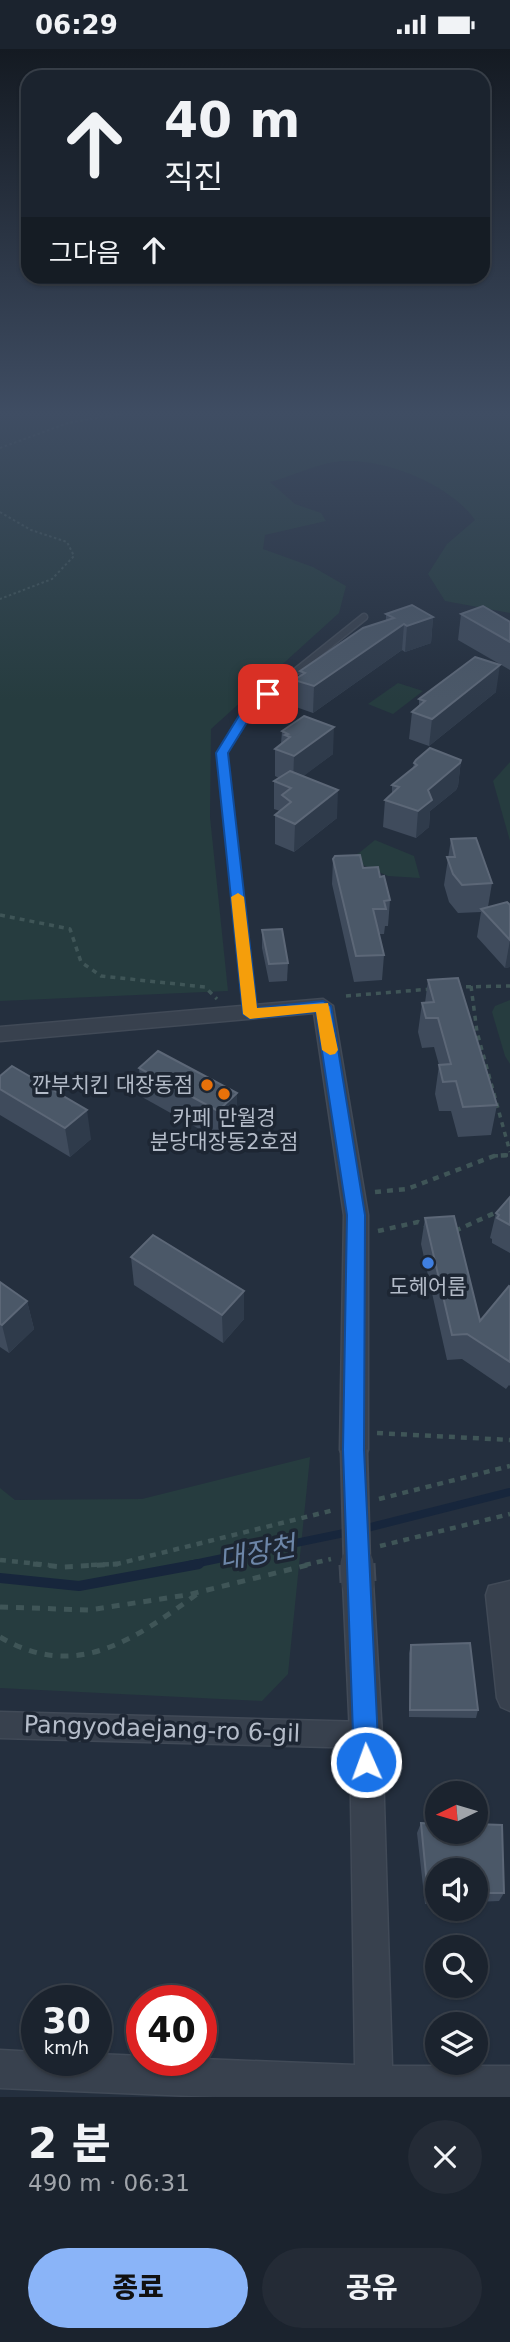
<!DOCTYPE html>
<html lang="ko">
<meta charset="utf-8">
<style>
body{margin:0;font-family:"DejaVu Sans","Noto Sans KR",sans-serif;background:#242b36;color:#f1f3f6;height:100vh;display:flex;flex-direction:column;font-size:26px;white-space:nowrap}
*{box-sizing:border-box;margin:0}
p{font-size:23px;color:#a0a4aa}
.icon{flex:none;width:38px;height:38px;fill:none;stroke:currentColor;stroke-width:2;stroke-linecap:round;stroke-linejoin:round}
.map{position:relative;height:2048px;overflow:hidden}
.panel{display:flex;flex-direction:column;background:#1b232e;flex:1}
.panel>*{flex:none}
.hud{position:absolute;left:21px;top:21px;width:469px;height:214px;border-radius:21px;box-shadow:0 2px 5px #0004,0 0 0 2px #39404a;background:#1b232e;color:#f1f3f6;overflow:hidden}
.needle{width:46px;rotate:265deg}
.controls{position:absolute;left:425px;top:1732px;display:grid;gap:14px}
.controls a{display:grid;place-items:center;width:63px;height:63px;border-radius:50%;background:#1b232e;box-shadow:0 2px 5px #0004,0 0 0 2px #39404a;font-size:35px}
.speed{position:absolute;left:21px;top:1936px;display:flex;gap:14px;font-size:35px;font-weight:700;text-align:center}
.speed>*{display:grid;place-content:center;width:91px;height:91px;border-radius:50%;background:#1b232e;box-shadow:0 2px 5px #0004,0 0 0 2px #39404a;line-height:1}
.speed small{font-size:18px;font-weight:400}
.speed .limit{border:10px solid #d22;background:#fff;color:#111}
.pin{position:absolute;display:grid;place-items:center;width:60px;height:60px;color:#fff;margin:-30px;border-radius:14px;box-shadow:0 4px 10px #0006}
.me{position:absolute;width:77px;margin:-38px;rotate:358deg;stroke-linejoin:round;filter:drop-shadow(0 0 5px #0008)}
.turn{display:flex;align-items:center;gap:24px;height:147px;padding:0 28px;font-size:32px}
.turn .icon{width:91px;height:91px;stroke-width:2.5}
.turn b{display:block;font-size:49px;line-height:60px}
.then{display:flex;align-items:center;height:66px;padding:0 28px;background:#0003;gap:14px;font-size:26px}
.round{display:grid;place-items:center;flex:none;width:74px;height:74px;border-radius:37px;background:#242b36}
.overview{display:flex;align-items:center;justify-content:space-between;height:119px;padding:0 28px}
h1{font-size:42px;font-weight:800;line-height:52px}
.action{display:flex;gap:14px;margin-top:auto;padding:14px 28px}
.action a{flex:1;height:80px;border-radius:42px;background:#8ab4f8;color:#111;font-size:28px;font-weight:800;line-height:80px;text-align:center}
.action a+a{background:#242b36;color:#f1f3f6}
.status{display:flex;justify-content:space-between;align-items:center;height:49px;padding:0 35px;background:#1b232e;direction:ltr}
.status svg{height:19px;fill:currentColor}
.map>svg:first-child{display:block}
.green{fill:#263c3f}
.lines{fill:none;stroke-linecap:round;stroke-linejoin:round}
.stream-far1{stroke:#17263c;stroke-width:8}
.stream{stroke:#17263c;stroke-width:10}
.service-far1-casing{stroke:#414a57;stroke-width:9}
.service-casing{stroke:#414a57;stroke-width:11}
.minor-casing{stroke:#414a57;stroke-width:3}
.tertiary-casing{stroke:#414a57;stroke-width:3}
.path-far3{stroke:#3f5557;stroke-width:2;stroke-dasharray:2.5 2.5;stroke-linecap:butt}
.path-far2{stroke:#3f5557;stroke-width:3.5;stroke-dasharray:5 5;stroke-linecap:butt}
.path-far1{stroke:#3f5557;stroke-width:4.5;stroke-dasharray:6 6;stroke-linecap:butt}
.path{stroke:#3f5557;stroke-width:5;stroke-dasharray:8 8;stroke-linecap:butt}
.service-far1{stroke:#38414e;stroke-width:6}
.service{stroke:#38414e;stroke-width:8}
.minor{fill:#38414e;fill-rule:evenodd}
.tertiary{fill:#38414e;fill-rule:evenodd}
.tertiary-bridge-far1-casing{stroke:#414a57;stroke-width:29;stroke-linecap:butt}
.tertiary-bridge-casing{stroke:#414a57;stroke-width:37;stroke-linecap:butt}
.tertiary-bridge-far1{stroke:#38414e;stroke-width:25}
.tertiary-bridge{stroke:#38414e;stroke-width:33}
.wall{fill:#3f4b5c}
.shaded-wall{fill:#2f3b4b}
.building{fill:#4b5868;stroke:#5c6777;stroke-width:2}
.route{fill:#1a73e8;stroke:#114b97;stroke-width:2}
.slow{fill:#f59e0b}
.food-dot{fill:#e8710a;stroke:#1d2633;stroke-width:2.5}
.shop-dot{fill:#3f7fe0;stroke:#1d2633;stroke-width:2.5}
.labels{text-anchor:middle;dominant-baseline:central;stroke-width:7;stroke-linejoin:round;paint-order:stroke}
.poi-label{font-size:21px;fill:#b4bcc9;stroke:#1d2633}
.near-street-label{font-size:24px;fill:#b4bcc9;stroke:#1d2633}
.near-water-label{font-size:28px;font-style:italic;fill:#6d86a8;stroke:#1d2633}
</style>
<div class="status"><b>06:29</b><svg viewBox="0 0 49 12"><path d="M0 12V9h3v3zM5 12V6h3v6zM10 12V3h3v9zM15 12V0h3v12zM26 1h20v11H26zM47 4h2v5h-2z"/></svg></div>
<div class="map">
<svg width="510" height="2048" viewBox="0 0 510 2048">
<rect width="100%" height="100%" fill="#242f3e"/>
<!-- green -->
<g class="green">
<path d="M 0,365 L 510,365 L 510,564 L 445,552 L 428,525 L 447,495 L 475,471 C 451,436 387,410 344,412 C 321,413 293,427 270,433 L 295,455 L 321,464 L 326,472 L 265,486 L 263,500 L 313,518 L 346,537 L 339,564 L 211,680 L 210,768 L 228,942 L 0,952 Z"/>
<polygon points="398,634 423,642 393,665 368,655"/>
<polygon points="510,713 510,792 493,732"/>
<polygon points="375,791 414,807 420,829 388,827 347,809 359,804"/>
<polygon points="510,951 510,1015 505,1007 492,963 495,957"/>
<polygon points="310,1408 288,1625 262,1652 0,1639 0,1439 15,1451 142,1450"/>
</g>
<g class="lines">
<!-- stream-far1 -->
<g class="stream-far1">
<polyline points="363,1480 510,1443"/>
<polyline points="189,1516 349,1483"/>
</g>
<!-- stream -->
<polyline class="stream" points="0,1529 79,1537 199,1515"/>
<defs>
<polyline id="service-far1" points="232,793 222,704 249,660 364,568"/>
<polyline id="service" points="231,791 250,965"/>
<g id="minor">
<polygon points="510,1532 510,1662 501,1658 497,1649 486,1546 489,1537"/>
<polygon points="0,1663 366,1673 375,1677 379,1686 375,1695 366,1699 0,1689"/>
</g>
<g id="tertiary">
<polygon points="323,950 333,957 368,1166 368,1401 364,1410 354,1413 344,1410 340,1401 344,1166 314,964 0,992 0,978"/>
<polygon points="358,1518 368,1523 373,1533 382,1686 392,2017 510,2017 510,2048 216,2048 0,2039 0,2001 37,2003 37,2011 96,2011 96,2005 142,2007 142,2011 201,2010 355,2016 350,1686 343,1533 348,1523"/>
</g>
</defs>
<!-- service-far1 casing -->
<use href="#service-far1" class="service-far1-casing"/>
<!-- service casing -->
<use href="#service" class="service-casing"/>
<!-- minor casing -->
<use href="#minor" class="minor-casing"/>
<!-- tertiary casing -->
<use href="#tertiary" class="tertiary-casing"/>
<!-- path-far3 -->
<g class="path-far3">
<polyline points="0,399 68,374 121,365"/>
<polyline points="0,463 31,481 67,493 74,507 52,530 0,550"/>
</g>
<!-- path-far2 -->
<g class="path-far2">
<polyline points="0,866 70,880 81,913 101,927 205,938 217,950"/>
<polyline points="471,937 477,983 510,1103"/>
<polyline points="456,938 510,937"/>
<polyline points="346,947 431,940"/>
<polyline points="493,1107 510,1106"/>
</g>
<!-- path-far1 -->
<g class="path-far1">
<polyline points="375,1143 407,1140 494,1107 510,1106"/>
<polyline points="378,1182 418,1173 429,1178"/>
<polyline points="455,1182 499,1162"/>
<polyline points="377,1384 510,1391"/>
<polyline points="379,1450 510,1417"/>
<polyline points="380,1497 510,1465"/>
<polyline points="0,1511 49,1516"/>
<polyline points="91,1516 117,1515 334,1461"/>
<polyline points="305,1516 331,1510"/>
</g>
<!-- path -->
<g class="path">
<polyline points="33,1515 63,1518 118,1515"/>
<polyline points="0,1558 89,1561 187,1546 312,1515"/>
<path d="M 0,1588 C 76,1633 135,1590 197,1545"/>
</g>
<!-- service-far1 -->
<use href="#service-far1" class="service-far1"/>
<!-- service -->
<use href="#service" class="service"/>
<!-- minor -->
<use href="#minor" class="minor"/>
<!-- tertiary -->
<use href="#tertiary" class="tertiary"/>
<defs>
<polyline id="tertiary-bridge-far1" points="354,1401 357,1516"/>
<polyline id="tertiary-bridge" points="357,1515 358,1533"/>
</defs>
<!-- tertiary-bridge-far1 casing -->
<use href="#tertiary-bridge-far1" class="tertiary-bridge-far1-casing"/>
<!-- tertiary-bridge casing -->
<use href="#tertiary-bridge" class="tertiary-bridge-casing"/>
<!-- tertiary-bridge-far1 -->
<use href="#tertiary-bridge-far1" class="tertiary-bridge-far1"/>
<!-- tertiary-bridge -->
<use href="#tertiary-bridge" class="tertiary-bridge"/>
</g>
<!-- wall -->
<g class="wall">
<polygon points="386,565 433,568 431,594 405,603 402,601 313,664 293,657 294,631 299,627 300,622 386,572"/>
<polygon points="461,565 510,573 510,621 458,591"/>
<polygon points="496,643 429,697 409,690 412,663 419,657 419,650"/>
<polygon points="282,682 333,705 303,727 337,769 294,803 275,795 275,766 280,762 274,760 274,732 279,729 275,727 275,700 281,695"/>
<polygon points="461,711 458,737 456,741 430,762 429,778 416,789 383,778 385,751 392,745 392,736 413,719 414,714"/>
<polygon points="451,790 492,834 488,858 510,856 510,918 505,919 477,888 481,863 458,864 449,853 444,836"/>
<polygon points="333,810 363,819 380,828 390,851 388,877 385,877 384,885 379,885 384,906 382,931 354,933 332,835"/>
<polygon points="262,881 288,914 287,932 269,933 262,899"/>
<polygon points="428,931 497,1056 491,1086 458,1088 451,1062 439,1062 435,1045 439,1016 434,998 422,999 418,983 422,954 425,954"/>
<polygon points="139,1019 237,1073 219,1091 142,1048"/>
<polygon points="0,1027 91,1090 70,1108 0,1066"/>
<polygon points="510,1148 510,1204 492,1194 492,1190 490,1189 496,1164"/>
<polygon points="425,1169 480,1272 510,1238 510,1337 509,1336 506,1340 462,1310 447,1311 421,1195"/>
<polygon points="131,1208 244,1270 223,1294 134,1236"/>
<polygon points="0,1233 27,1252 34,1280 9,1304 0,1298"/>
<polygon points="411,1596 478,1661 476,1669 409,1668 409,1604"/>
<polygon points="421,1774 504,1844 499,1852 476,1853 476,1822 438,1822 438,1854 425,1855 417,1784"/>
</g>
<!-- shaded-wall -->
<g class="shaded-wall">
<polygon points="433,568 431,594 405,603 407,577"/>
<polygon points="404,575 402,601 313,664 314,637"/>
<polygon points="500,616 496,643 429,697 432,670"/>
<polygon points="334,678 333,705 293,735 294,707"/>
<polygon points="461,711 458,737 456,741 430,762 429,778 416,789 418,762 428,741"/>
<polygon points="338,741 337,769 294,803 295,775"/>
<polygon points="510,891 510,918 505,919"/>
<polygon points="237,1044 237,1073 219,1091 218,1062"/>
<polygon points="87,1061 91,1090 70,1108 65,1079"/>
<polygon points="244,1242 244,1270 223,1294 222,1266"/>
<polygon points="27,1252 34,1280 9,1304 2,1276"/>
</g>
<!-- building -->
<g class="building">
<polygon points="412,556 433,568 407,577 404,575 314,637 294,631 305,624 300,622 363,579 394,569 386,565"/>
<polygon points="483,557 510,573 510,593 461,565"/>
<polygon points="475,608 500,616 432,670 412,663 425,652 419,650"/>
<polygon points="304,667 334,678 294,707 275,700 290,688 285,686 288,685 282,682"/>
<polygon points="430,699 461,711 460,714 428,741 432,751 418,762 385,751 399,738 392,736 417,716 414,714 416,711"/>
<polygon points="290,722 338,741 295,775 275,766 291,753 282,746 291,739 274,732"/>
<polygon points="476,789 492,834 462,836 453,825 447,808 455,808 451,790"/>
<polygon points="360,806 363,819 378,818 380,828 384,827 390,851 384,852 386,860 373,860 384,906 356,907 333,810 335,807"/>
<polygon points="507,853 510,856 510,891 481,860"/>
<polygon points="282,880 288,914 269,915 262,881"/>
<polygon points="458,929 497,1056 463,1058 456,1032 443,1033 439,1016 451,1015 438,969 426,969 422,954 434,953 428,931"/>
<polygon points="158,1002 237,1044 218,1062 139,1019"/>
<polygon points="12,1017 87,1061 65,1079 0,1040 0,1027"/>
<polygon points="510,1148 510,1176 497,1169 499,1166 496,1164"/>
<polygon points="454,1167 480,1272 509,1237 510,1238 510,1313 467,1285 452,1286 425,1169"/>
<polygon points="153,1186 244,1242 222,1266 131,1208"/>
<polygon points="0,1233 27,1252 2,1276 0,1275"/>
<polygon points="470,1594 478,1661 410,1661 411,1596"/>
<polygon points="421,1774 438,1775 438,1783 476,1783 476,1775 502,1776 504,1844 476,1844 476,1822 438,1822 438,1846 428,1846"/>
</g>
<!-- sky -->
<linearGradient id="sky" x2="0" y2="1"><stop stop-color="#141a22"/><stop offset="0.56" stop-color="#3f4d63"/><stop offset="1" stop-color="#3f4d63" stop-opacity="0"/></linearGradient>
<rect width="510" height="651" fill="url(#sky)"/>
<!-- route -->
<polygon class="route" points="268,641 274,645 254,662 228,704 257,959 323,952 331,957 365,1166 364,1401 379,1713 375,1722 366,1725 358,1722 354,1713 343,1401 347,1166 316,963 250,970 243,965 216,704 245,657"/>
<!-- slow -->
<polygon class="slow" points="238,844 244,848 257,959 328,954 338,1001 335,1005 330,1006 322,1001 316,963 250,970 243,965 231,848"/>
<!-- markers -->
<g class="food-dot">
<circle cx="207" cy="1036" r="7"/>
<circle cx="224" cy="1045" r="7"/>
</g>
<circle class="shop-dot" cx="428" cy="1214" r="7"/>
<g class="labels">
<!-- poi labels -->
<g class="poi-label">
<text x="193" y="1036" text-anchor="end">깐부치킨 대장동점</text>
<text x="224" y="1069">카페 만월경<tspan x="224" dy="24">분당대장동2호점</tspan></text>
<text x="428" y="1238">도헤어룸</text>
</g>
<!-- near-street labels -->
<g class="near-street-label">
<text transform="translate(162 1680) rotate(2)">Pangyodaejang-ro 6-gil</text>
</g>
<!-- near-water labels -->
<g class="near-water-label">
<text transform="translate(257 1504) rotate(-11)">대장천</text>
</g>
</g>
</svg>
<div class="controls">
<a><svg class="needle" viewBox="-14 -14 28 28"><path d="M0-13l5 13h-10z" fill="#e53935"/><path d="M0 13l5-13h-10z" fill="#a0a4aa"/></svg></a>
<a><svg class="icon" aria-label="sound" viewBox="0 0 24 24"><path d="M4 9h4l5-4v14l-5-4H4zM17 9q2 3 0 6"/></svg></a>
<a><svg class="icon" aria-label="search" viewBox="0 0 24 24"><circle cx="10" cy="10" r="6"/><path d="M15 15l6 6"/></svg></a>
<a><svg class="icon" aria-label="layers" viewBox="0 0 24 24"><path d="M12 4l9 5-9 5-9-5zM3 14l9 5 9-5"/></svg></a>
</div>
<div class="speed"><div>30<small>km/h</small></div><div class="limit">40</div></div>
<div class="pin" style="left:268px;top:645px;background:#d93025"><svg class="icon" aria-label="arrive" viewBox="0 0 24 24"><path d="M6 21V4h12l-3 4 3 4H6"/></svg></div>
<svg class="me" style="left:366px;top:1713px" viewBox="-20 -20 40 40"><circle r="17" fill="#1a73e8" stroke="#fff" stroke-width="3"/><path d="M0-11L8 9 0 5-8 9z" fill="#fff"/></svg>
<div class="hud">
<div class="turn"><svg class="icon" aria-label="ahead" viewBox="0 0 24 24"><path d="M12 20V5M6 11l6-6 6 6"/></svg><div><b>40 m</b>직진</div></div>
<div class="then">그다음<svg class="icon" aria-label="ahead" viewBox="0 0 24 24"><path d="M12 20V5M6 11l6-6 6 6"/></svg></div>
</div>
</div>
<section class="panel">
<div class="overview"><div><h1>2 분</h1><p>490 m · 06:31</p></div><a class="round"><svg class="icon" aria-label="close" viewBox="0 0 24 24"><path d="M6 6l12 12M18 6L6 18"/></svg></a></div>
<div class="action"><a>종료</a><a>공유</a></div>
</section>
